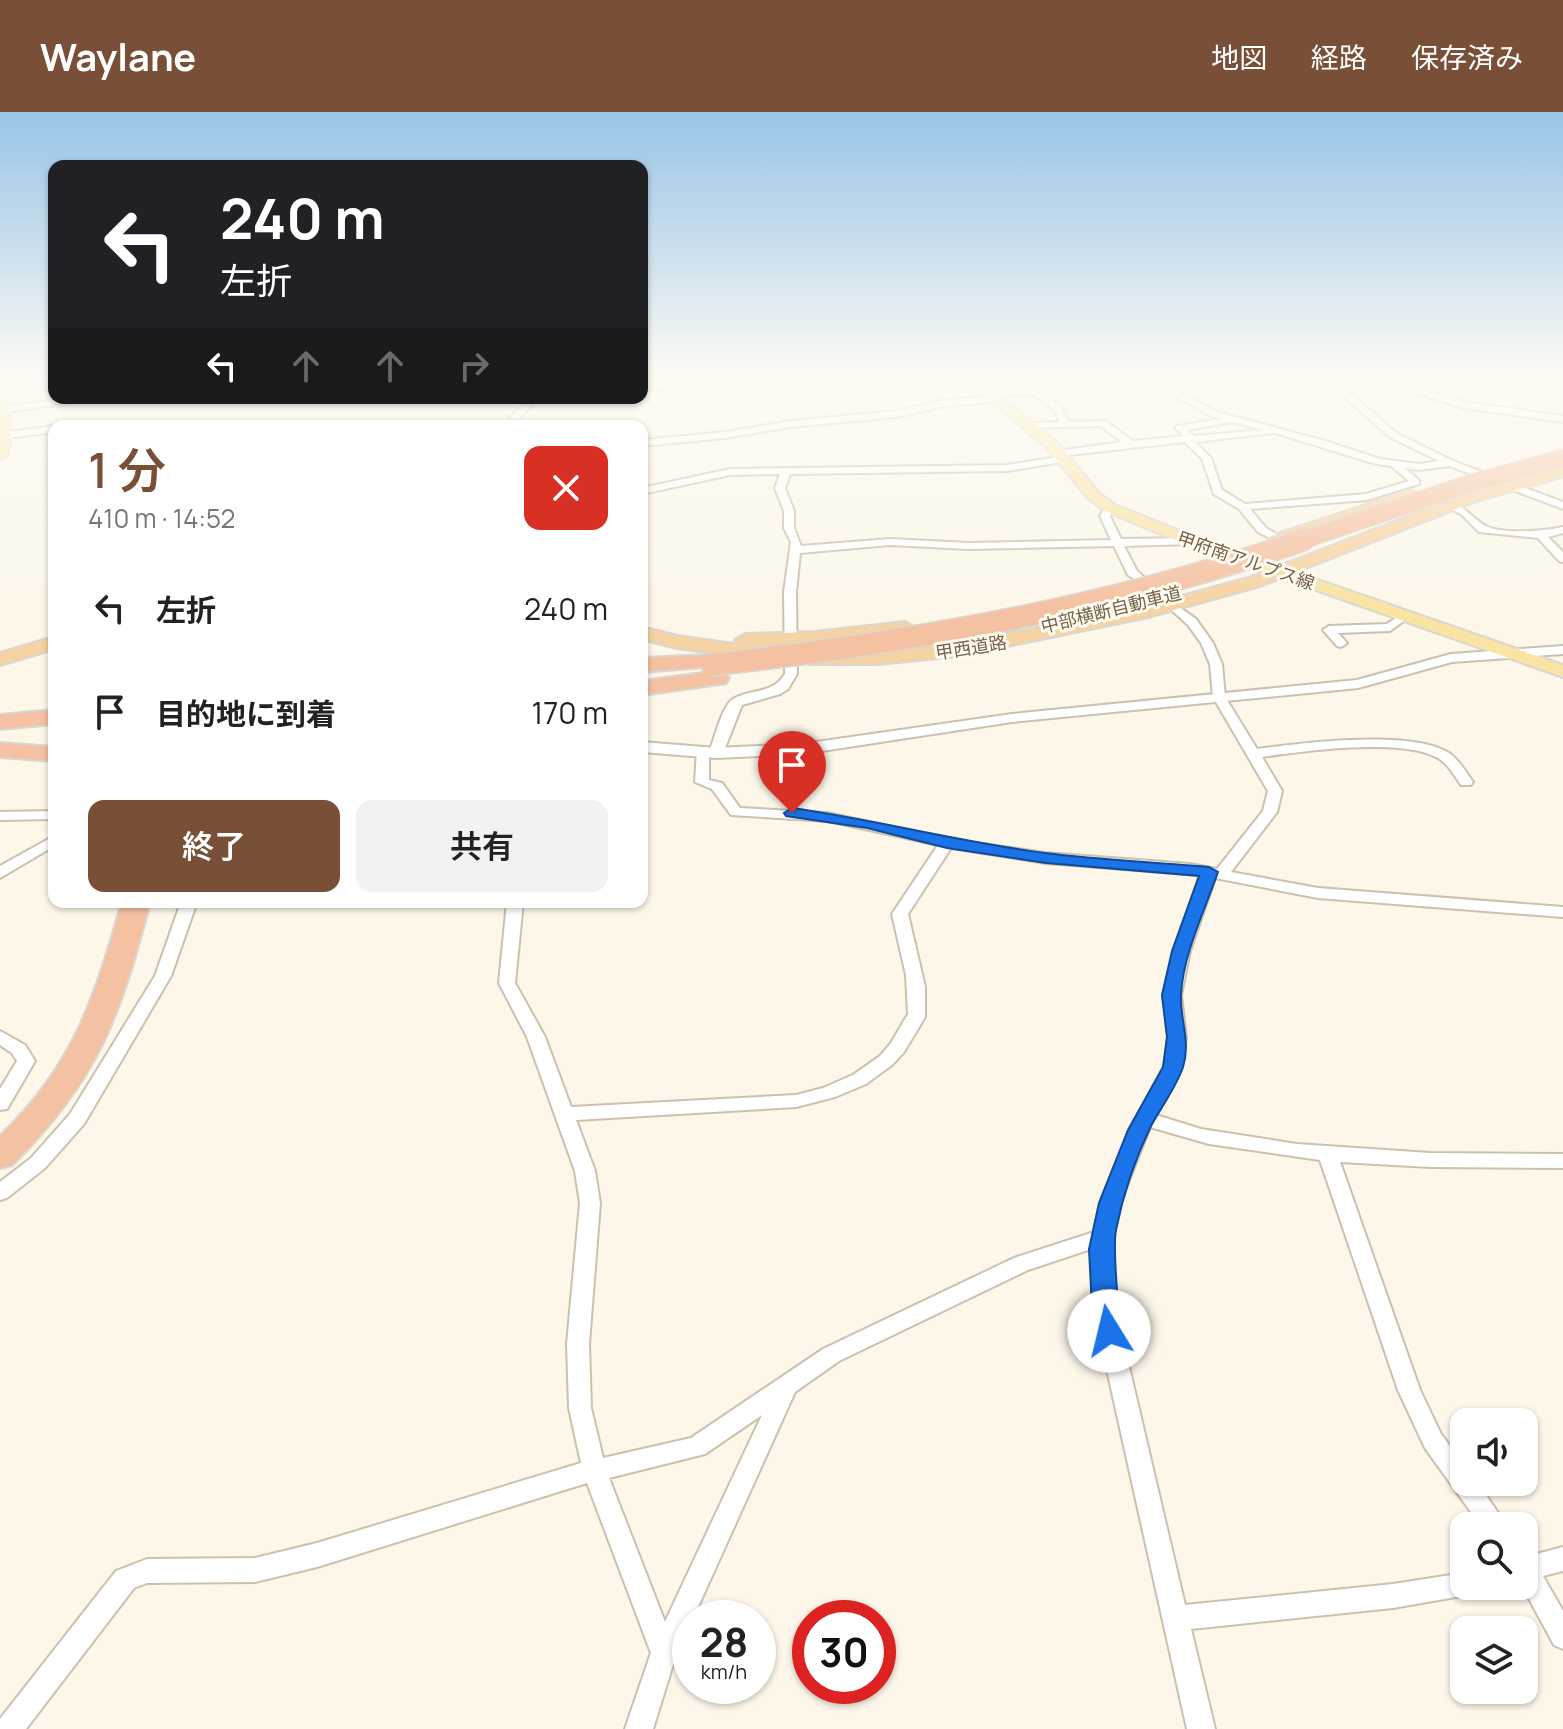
<!DOCTYPE html>
<html lang="ja">
<meta charset="utf-8">
<style>
body{margin:0;font-family:Manrope,"Noto Sans JP",sans-serif;background:#f2f2f2;color:#222;height:100vh;display:flex;flex-direction:column;font-size:30px;white-space:nowrap}
*{box-sizing:border-box;margin:0}
p{font-size:26px;color:#767676}
.icon{flex:none;width:44px;height:44px;fill:none;stroke:currentColor;stroke-width:2;stroke-linecap:round;stroke-linejoin:round}
.map{position:relative;flex:1;overflow:hidden}
.details{position:absolute;left:48px;top:308px;width:600px;height:488px;display:flex;flex-direction:column;background:#fff;border-radius:16px;box-shadow:0 2px 6px #0004}
.details>*{flex:none}
.banner{position:absolute;left:48px;top:48px;width:600px;height:244px;border-radius:16px;box-shadow:0 2px 6px #0004;background:#202124;color:#fff;overflow:hidden}
.buttons{position:absolute;left:1450px;top:1296px;display:grid;gap:16px}
.buttons a{display:grid;place-items:center;width:88px;height:88px;border-radius:16px;background:#fff;box-shadow:0 2px 6px #0004;font-size:40px}
.speed{position:absolute;left:672px;top:1488px;display:flex;gap:16px;font-size:40px;font-weight:700;text-align:center}
.speed>*{display:grid;place-content:center;width:104px;height:104px;border-radius:50%;background:#fff;box-shadow:0 2px 6px #0004;line-height:1}
.speed small{font-size:20px;font-weight:400}
.speed .limit{border:12px solid #d22;background:#fff;color:#111}
.pin{position:absolute;display:grid;place-items:center;width:68px;height:68px;color:#fff;margin:-82px -34px;border-radius:50% 50% 50% 0;rotate:-45deg;box-shadow:0 0 8px #0007}
.pin .icon{rotate:45deg}
.me{position:absolute;width:88px;margin:-44px;rotate:351deg;stroke-linejoin:round;filter:drop-shadow(0 0 6px #0008)}
.turn{display:flex;align-items:center;gap:28px;height:168px;padding:0 40px;font-size:36px}
.turn .icon{width:104px;height:104px;stroke-width:2.5}
.turn b{display:block;font-size:56px;line-height:68px}
.lanes{display:flex;align-items:center;height:76px;padding:0 40px;background:#0003;justify-content:center;gap:40px;direction:ltr}
.lanes .off{opacity:.35}
.round{display:grid;place-items:center;flex:none;width:84px;height:84px;border-radius:16px;background:#f2f2f2}
.headline{display:flex;align-items:center;justify-content:space-between;height:136px;padding:0 40px}
h1{font-size:48px;font-weight:600;line-height:60px;color:#794f37}
.cta{display:flex;gap:16px;margin-top:auto;padding:16px 40px}
.cta a{flex:1;height:92px;border-radius:16px;background:#794f37;color:#fff;font-size:32px;font-weight:600;line-height:92px;text-align:center}
.cta a+a{background:#f2f2f2;color:#222}
ul{padding:0;list-style:none}
li{display:flex;align-items:center;gap:24px;height:104px;padding:0 40px}
li div{flex:1}
li b{display:block;font-size:30px}
li em{font-style:normal}
header{display:flex;align-items:center;gap:48px;box-sizing:border-box;height:112px;padding:0 40px;background:#794f37;color:#fff}
header strong{font-size:38px}
nav{display:flex;gap:44px;margin-inline-start:auto;font-size:28px}
.map>svg:first-child{display:block}
.lines{fill:none;stroke-linecap:round;stroke-linejoin:round}
.minor-casing{stroke:#cec0af;stroke-width:4}
.tertiary-casing{stroke:#cec0af;stroke-width:4}
.primary-casing{stroke:#dbd6d1;stroke-width:4}
.trunk-casing{stroke:#dbd6d1;stroke-width:4}
.motorway-casing{stroke:#dbd6d1;stroke-width:4}
.minor{fill:#fff;fill-rule:evenodd}
.tertiary{fill:#fff;fill-rule:evenodd}
.primary{fill:#f9e4a3;fill-rule:evenodd}
.trunk{fill:#f6d3a2;fill-rule:evenodd}
.motorway{fill:#f4c2a2;fill-rule:evenodd}
.motorway-bridge-far1-casing{stroke:#dbd6d1;stroke-width:19;stroke-linecap:butt}
.motorway-bridge-casing{stroke:#dbd6d1;stroke-width:24;stroke-linecap:butt}
.motorway-bridge-far1{stroke:#f4c2a2;stroke-width:17}
.motorway-bridge{stroke:#f4c2a2;stroke-width:21}
.route{fill:#1a73e8;stroke:#114b97;stroke-width:2}
.labels{text-anchor:middle;dominant-baseline:central;stroke-width:6;stroke-linejoin:round;paint-order:stroke}
.far-street-label{font-size:18px;fill:#76614d;stroke:#fffbef}
</style>
<header>
<strong>Waylane</strong>
<nav><a>地図</a><a>経路</a><a>保存済み</a></nav>
</header>
<div class="map">
<svg width="1563" height="1617" viewBox="0 0 1563 1617">
<rect width="100%" height="100%" fill="#fcf7e9"/>
<g class="lines">
<defs>
<g id="minor">
<polygon points="805,268 752,276 642,278 642,272"/>
<polygon points="895,268 944,268 979,273 975,276"/>
<path d="M 1087,268 L 1107,268 L 1044,281 L 1061,295 L 1069,310 L 1106,309 L 1133,329 L 1184,324 L 1175,316 L 1177,314 L 1221,307 L 1211,304 L 1147,268 L 1158,268 L 1217,300 L 1322,328 L 1380,347 L 1419,352 L 1439,349 L 1390,325 L 1325,268 L 1335,268 L 1396,321 L 1453,349 L 1563,390 L 1563,397 L 1449,354 L 1419,358 L 1405,356 L 1419,368 L 1419,372 L 1367,388 L 1250,397 L 1266,416 L 1285,427 L 1276,429 L 1258,420 L 1239,397 L 1214,382 L 1202,347 L 1185,330 L 1060,344 L 1057,343 L 1057,339 L 1122,330 L 1101,314 L 1027,316 L 1025,314 L 1030,311 L 1060,310 L 1054,298 L 1035,283 L 987,284 L 983,281 L 987,278 L 1037,277 ZM 1232,310 L 1263,318 L 1194,324 L 1187,318 ZM 1275,321 L 1376,352 L 1391,354 L 1409,369 L 1366,382 L 1245,392 L 1222,378 L 1211,346 L 1195,330 Z"/>
<polygon points="1376,268 1390,268 1465,290 1563,304 1563,310 1464,296"/>
<polygon points="996,284 999,285 999,289 940,295 897,305 791,315 725,326 642,334 642,328 725,320 791,309 897,299 940,289"/>
<polygon points="76,286 101,286 0,301 0,295"/>
<polygon points="529,286 538,286 513,314 503,314"/>
<polygon points="86,311 138,311 143,314 81,314"/>
<polygon points="54,314 54,320 0,327 0,321"/>
<path d="M 1065,344 L 1068,345 L 1068,349 L 1007,359 L 790,362 L 785,376 L 794,399 L 794,416 L 801,434 L 890,427 L 969,431 L 1111,428 L 1100,404 L 1106,394 L 1110,393 L 1115,396 L 1110,404 L 1121,427 L 1191,426 L 1196,429 L 1191,432 L 1124,434 L 1137,459 L 1147,468 L 1141,471 L 1128,463 L 1114,434 L 969,437 L 890,433 L 800,441 L 796,480 L 797,562 L 788,577 L 780,582 L 742,593 L 723,641 L 721,644 L 711,644 L 709,641 C 714,628 722,594 733,587 C 751,576 772,583 785,562 L 784,480 L 791,430 L 784,416 L 784,399 L 775,376 L 780,362 L 730,363 L 642,382 L 642,376 L 730,357 L 1007,353 Z"/>
<path d="M 1452,390 C 1467,396 1477,411 1488,415 C 1505,422 1545,419 1563,415 L 1563,421 L 1548,425 L 1563,440 L 1563,450 L 1559,449 L 1538,426 L 1479,420 L 1462,403 L 1448,395 L 1447,393 Z"/>
<path d="M 1172,490 L 1196,507 L 1213,531 L 1222,552 L 1225,585 L 1257,637 C 1301,631 1412,617 1449,641 C 1459,648 1466,660 1473,670 L 1471,673 L 1461,673 C 1454,663 1447,650 1436,645 C 1399,626 1304,639 1262,645 L 1282,679 L 1277,700 L 1231,760 L 1318,776 L 1563,795 L 1563,805 L 1318,786 L 1215,766 L 1190,839 L 1181,883 L 1186,925 L 1182,955 L 1156,1003 L 1201,1017 L 1297,1032 L 1430,1041 L 1563,1042 L 1563,1056 L 1430,1055 L 1340,1050 L 1420,1278 L 1441,1322 L 1464,1353 L 1464,1370 L 1477,1370 L 1507,1414 L 1481,1414 L 1425,1336 L 1398,1278 L 1320,1048 L 1209,1032 L 1150,1015 L 1120,1091 L 1111,1137 L 1115,1195 L 1185,1493 L 1393,1472 L 1464,1461 L 1464,1474 L 1476,1474 L 1473,1482 L 1393,1496 L 1191,1517 L 1215,1617 L 1187,1617 L 1093,1195 L 1091,1137 L 1028,1158 L 839,1249 L 795,1280 L 693,1506 L 690,1506 L 690,1513 L 676,1543 L 653,1617 L 625,1617 L 651,1541 L 587,1371 L 317,1455 L 255,1470 L 147,1471 L 134,1476 L 26,1617 L 0,1617 L 0,1607 L 116,1459 L 147,1447 L 255,1446 L 317,1431 L 581,1351 L 569,1296 L 567,1232 L 580,1091 L 575,1059 L 527,925 L 499,871 L 507,790 L 523,790 L 515,871 L 545,925 L 571,995 L 796,983 L 823,976 L 853,963 L 880,944 L 891,931 L 908,902 L 906,863 L 892,802 L 938,733 L 828,709 L 731,703 L 712,677 L 695,670 L 697,638 L 707,638 L 709,641 L 709,668 L 722,671 L 740,696 L 828,701 L 947,727 L 1046,741 L 1190,752 L 1217,757 L 1263,699 L 1268,679 L 1213,585 L 1210,552 L 1201,531 L 1188,513 L 1166,493 ZM 951,736 L 1046,751 L 1200,763 L 1174,839 L 1163,883 L 1168,925 L 1164,955 L 1130,1018 L 1100,1091 L 1094,1120 L 1014,1146 L 823,1237 L 691,1326 L 603,1346 L 591,1296 L 589,1232 L 600,1091 L 595,1059 L 576,1008 L 796,995 L 835,985 L 866,972 L 892,953 L 904,940 L 925,905 L 925,875 L 908,802 ZM 762,1303 L 665,1510 L 609,1366 L 705,1342 Z"/>
<polygon points="1406,499 1412,503 1390,519 1338,521 1347,531 1341,535 1337,534 1323,518 1329,514 1387,512"/>
<polygon points="54,699 54,707 0,708 0,700"/>
<polygon points="54,724 54,734 0,766 0,754"/>
<polygon points="181,790 197,790 171,864 84,1012 45,1056 7,1086 0,1088 0,1070 31,1046 70,1002 155,864"/>
<polygon points="0,919 25,933 35,949 7,997 0,998 0,977 17,949 12,941 0,933"/>
<polygon points="1563,1435 1563,1459 1543,1464 1563,1499 1563,1537 1554,1533 1522,1474 1524,1474 1524,1442 1529,1444"/>
</g>
<polygon id="tertiary" points="1563,534 1563,542 1452,550 1358,576 1012,610 802,642 716,646 642,640 642,630 716,636 802,632 1012,602 1357,568 1451,542"/>
<g id="primary">
<polygon points="965,268 979,268 1055,328 1099,381 1115,393 1197,426 1563,553 1563,565 1185,432 1105,399 1089,387 1045,334"/>
<polygon points="0,276 6,280 11,324 7,344 0,348"/>
</g>
<g id="trunk">
<polygon points="1563,355 1563,365 1476,389 1260,474 1148,505 958,544 877,552 810,552 800,546 810,540 877,540 958,532 1146,494 1248,466 1464,383"/>
<polygon points="1411,378 1419,383 1417,386 1283,432 1277,433 1268,428 1271,424"/>
<polygon points="905,510 915,516 912,520 815,532 748,534 778,539 781,543 771,549 677,536 642,527 642,515 677,524 741,533 735,528 745,522 815,520"/>
<polygon points="54,525 54,537 0,553 0,541"/>
</g>
<g id="motorway">
<polygon points="709,543 720,549 717,554 642,560 642,546"/>
<polygon points="718,559 729,566 726,571 642,583 642,569"/>
<polygon points="54,598 54,612 0,617 0,603"/>
<polygon points="0,631 54,635 54,649 0,645"/>
<path d="M 122,790 L 150,790 C 120,904 98,968 12,1053 L 0,1056 L 0,1024 C 74,954 95,885 122,790 Z"/>
</g>
</defs>
<!-- minor casing -->
<use href="#minor" class="minor-casing"/>
<!-- tertiary casing -->
<use href="#tertiary" class="tertiary-casing"/>
<!-- primary casing -->
<use href="#primary" class="primary-casing"/>
<!-- trunk casing -->
<use href="#trunk" class="trunk-casing"/>
<!-- motorway casing -->
<use href="#motorway" class="motorway-casing"/>
<!-- minor -->
<use href="#minor" class="minor"/>
<!-- tertiary -->
<use href="#tertiary" class="tertiary"/>
<!-- primary -->
<use href="#primary" class="primary"/>
<!-- trunk -->
<use href="#trunk" class="trunk"/>
<!-- motorway -->
<use href="#motorway" class="motorway"/>
<defs>
<polyline id="motorway-bridge-far1" points="1300,429 1465,373 1563,346"/>
<path id="motorway-bridge" d="M 711,553 C 918,529 1109,496 1306,427"/>
</defs>
<!-- motorway-bridge-far1 casing -->
<use href="#motorway-bridge-far1" class="motorway-bridge-far1-casing"/>
<!-- motorway-bridge casing -->
<use href="#motorway-bridge" class="motorway-bridge-casing"/>
<!-- motorway-bridge-far1 -->
<use href="#motorway-bridge-far1" class="motorway-bridge-far1"/>
<!-- motorway-bridge -->
<use href="#motorway-bridge" class="motorway-bridge"/>
</g>
<!-- sky -->
<linearGradient id="sky" x2="0" y2="1"><stop stop-color="#97c4e7"/><stop offset="0.54" stop-color="#fefbf5"/><stop offset="1" stop-color="#fefbf5" stop-opacity="0"/></linearGradient>
<rect width="1563" height="495" fill="url(#sky)"/>
<!-- route -->
<path class="route" d="M 792,696 C 877,708 960,730 1045,741 C 1099,748 1155,750 1209,755 L 1218,760 C 1205,798 1183,842 1181,883 C 1180,908 1191,930 1183,955 C 1176,976 1161,995 1151,1014 C 1135,1047 1123,1083 1116,1118 C 1111,1144 1123,1216 1118,1226 L 1109,1229 L 1100,1226 L 1092,1195 L 1089,1137 L 1099,1091 L 1128,1018 L 1163,955 L 1167,925 L 1162,883 L 1172,839 L 1199,764 L 1046,751 L 947,736 L 867,716 L 786,704 L 784,701 Z"/>
<g class="labels">
<!-- far-street labels -->
<g class="far-street-label">
<text transform="translate(1246 448) rotate(19)">甲府南アルプス線</text>
<text transform="translate(1111 497) rotate(-14)">中部横断自動車道</text>
<text transform="translate(971 535) rotate(-9)">甲西道路</text>
</g>
</g>
</svg>
<div class="buttons">
<a><svg class="icon" aria-label="sound" viewBox="0 0 24 24"><path d="M4 9h4l5-4v14l-5-4H4zM17 9q2 3 0 6"/></svg></a>
<a><svg class="icon" aria-label="search" viewBox="0 0 24 24"><circle cx="10" cy="10" r="6"/><path d="M15 15l6 6"/></svg></a>
<a><svg class="icon" aria-label="layers" viewBox="0 0 24 24"><path d="M12 4l9 5-9 5-9-5zM3 14l9 5 9-5"/></svg></a>
</div>
<div class="speed"><div>28<small>km/h</small></div><div class="limit">30</div></div>
<div class="pin" style="left:792px;top:701px;background:#d93025"><svg class="icon" aria-label="arrive" viewBox="0 0 24 24"><path d="M6 21V4h12l-3 4 3 4H6"/></svg></div>
<svg class="me" style="left:1109px;top:1219px" viewBox="-20 -20 40 40"><circle r="19" fill="#fff"/><path d="M0-13L10 11 0 6-10 11z" fill="#1a73e8"/></svg>
<div class="banner">
<div class="turn"><svg class="icon" aria-label="left" viewBox="0 0 24 24"><path d="M17 20v-9H6M10 6l-5 5 5 5"/></svg><div><b>240 m</b>左折</div></div>
<div class="lanes"><svg class="icon" aria-label="left" viewBox="0 0 24 24"><path d="M17 20v-9H6M10 6l-5 5 5 5"/></svg><svg class="icon off" aria-label="ahead" viewBox="0 0 24 24"><path d="M12 20V5M6 11l6-6 6 6"/></svg><svg class="icon off" aria-label="ahead" viewBox="0 0 24 24"><path d="M12 20V5M6 11l6-6 6 6"/></svg><svg class="icon off" aria-label="right" viewBox="0 0 24 24"><path d="M7 20v-9h11M14 6l5 5-5 5"/></svg></div>
</div>
<section class="details">
<div class="headline"><div><h1>1 分</h1><p>410 m · 14:52</p></div><a class="round" style="background:#d93025;color:#fff"><svg class="icon" aria-label="close" viewBox="0 0 24 24"><path d="M6 6l12 12M18 6L6 18"/></svg></a></div>
<ul>
<li><svg class="icon" aria-label="left" viewBox="0 0 24 24"><path d="M17 20v-9H6M10 6l-5 5 5 5"/></svg><div><b>左折</b></div><em>240 m</em></li>
<li><svg class="icon" aria-label="arrive" viewBox="0 0 24 24"><path d="M6 21V4h12l-3 4 3 4H6"/></svg><div><b>目的地に到着</b></div><em>170 m</em></li>
</ul>
<div class="cta"><a>終了</a><a>共有</a></div>
</section>
</div>
